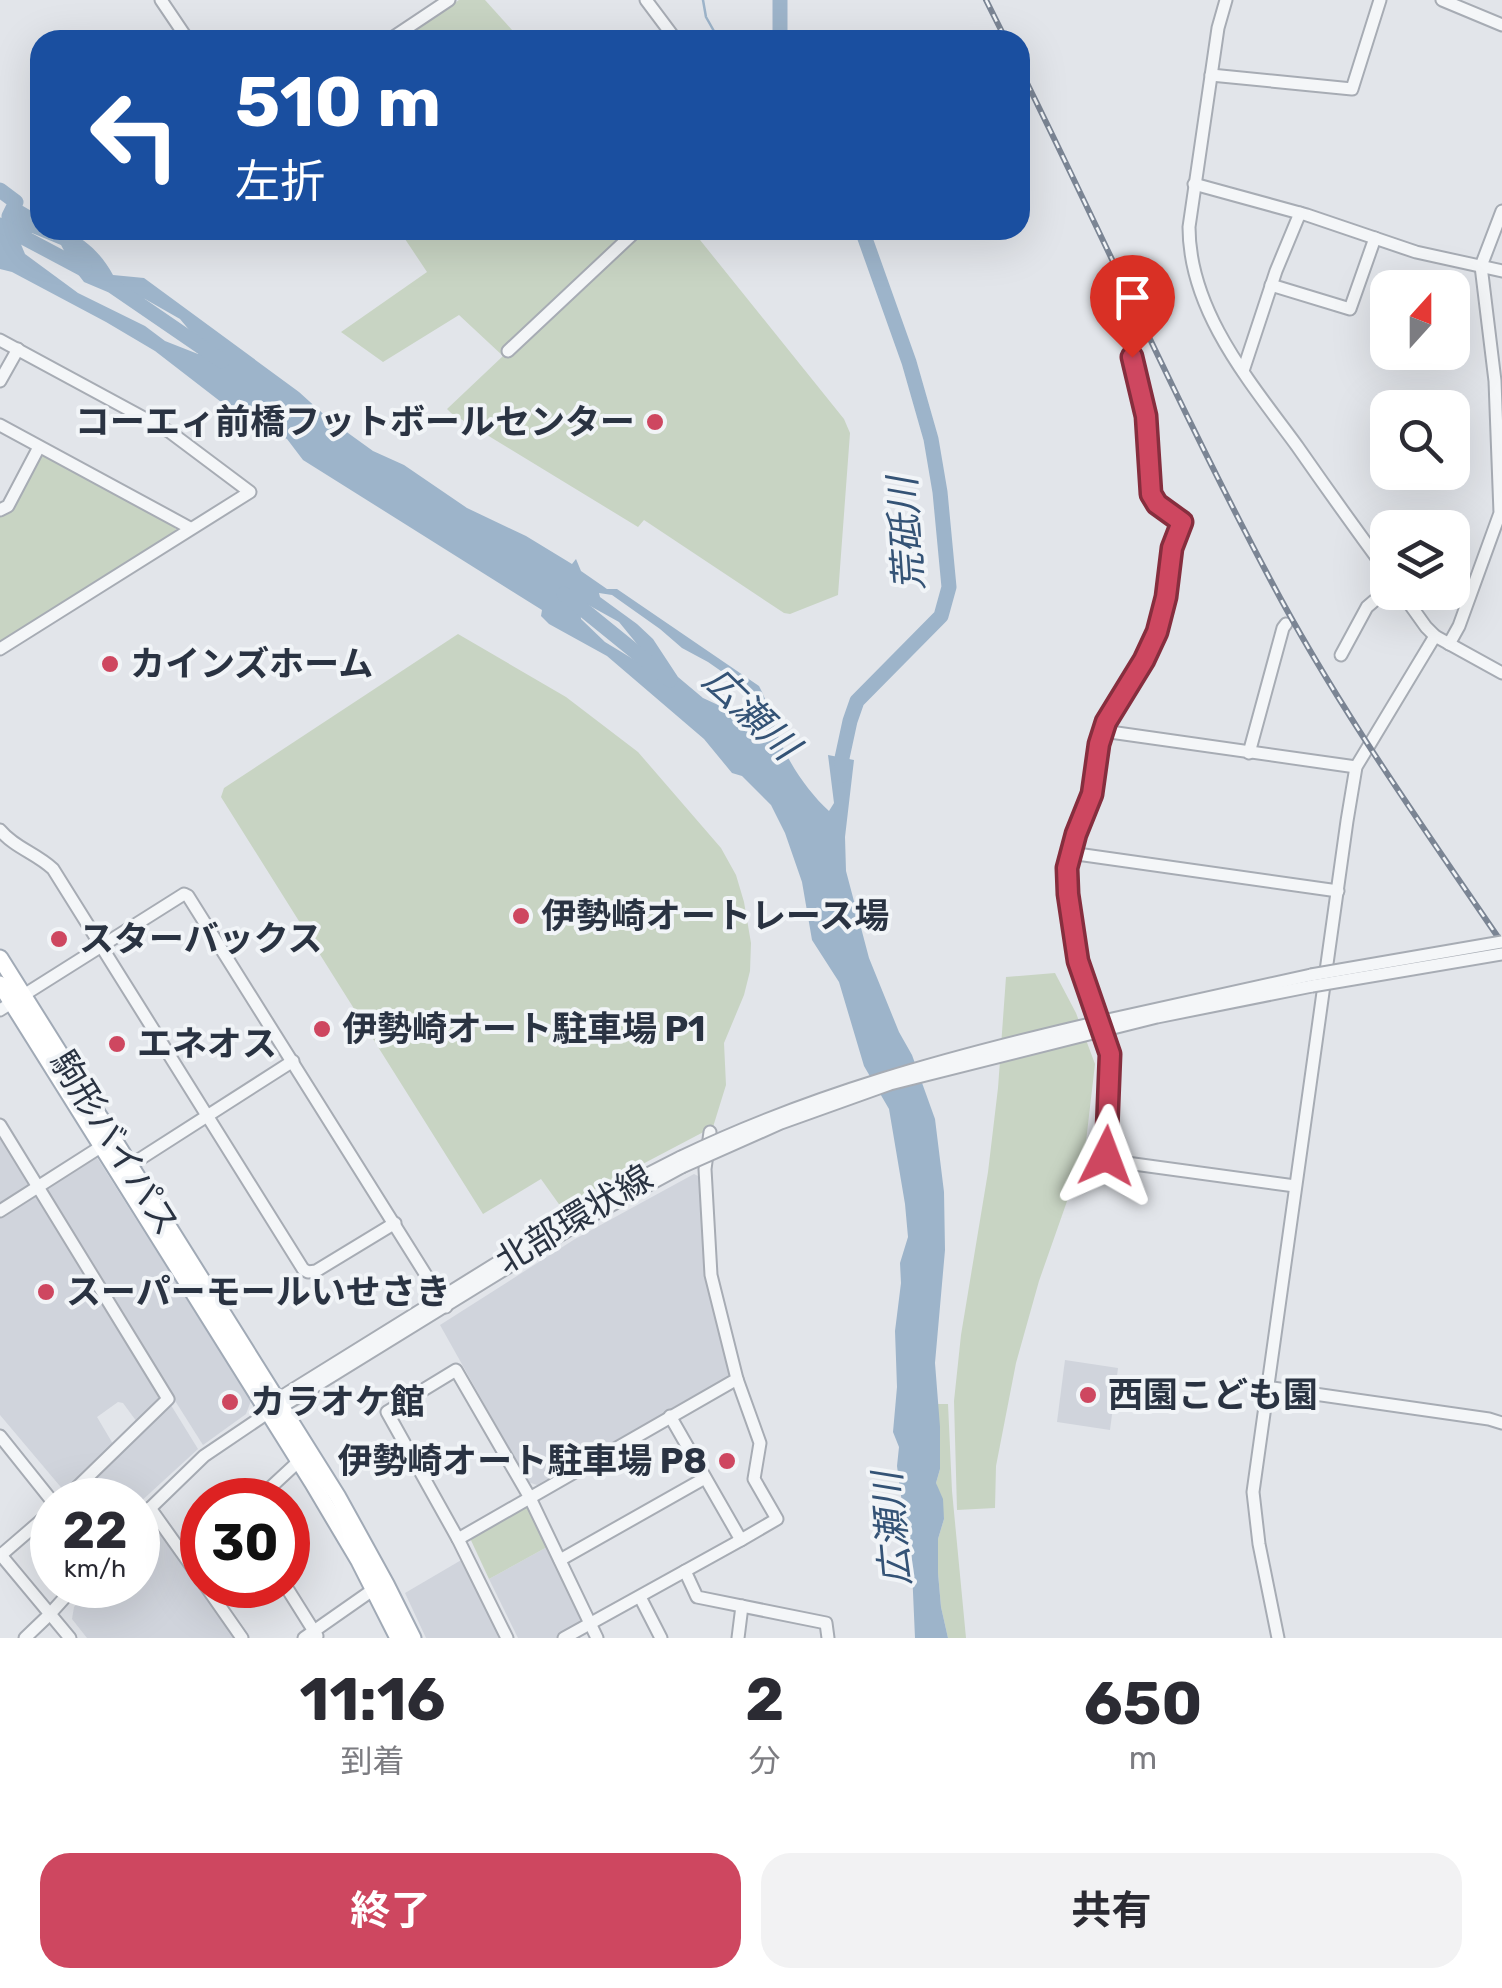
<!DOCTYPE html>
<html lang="ja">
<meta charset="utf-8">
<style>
body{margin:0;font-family:Rubik,"Noto Sans JP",sans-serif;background:#f2f2f3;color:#2b2b33;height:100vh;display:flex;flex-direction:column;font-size:38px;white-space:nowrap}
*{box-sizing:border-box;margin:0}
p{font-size:32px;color:#7c7c81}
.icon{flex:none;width:55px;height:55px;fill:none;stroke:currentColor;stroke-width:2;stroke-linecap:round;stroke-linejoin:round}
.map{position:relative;height:1638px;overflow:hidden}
.sheet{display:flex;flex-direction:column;background:#fff;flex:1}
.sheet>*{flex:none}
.guide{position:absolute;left:30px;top:30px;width:1000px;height:210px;border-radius:30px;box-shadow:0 10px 40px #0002;background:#1a4fa0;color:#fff;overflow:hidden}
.needle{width:65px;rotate:21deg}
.buttons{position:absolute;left:1370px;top:270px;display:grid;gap:20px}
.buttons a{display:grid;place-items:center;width:100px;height:100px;border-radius:20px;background:#fff;box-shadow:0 10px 40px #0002;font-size:50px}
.speed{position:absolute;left:30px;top:1478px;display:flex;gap:20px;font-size:50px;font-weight:700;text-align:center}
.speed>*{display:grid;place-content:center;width:130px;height:130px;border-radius:50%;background:#fff;box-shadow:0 10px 40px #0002;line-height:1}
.speed small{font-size:25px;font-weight:400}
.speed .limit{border:15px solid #d22;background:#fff;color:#111}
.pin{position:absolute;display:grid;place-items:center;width:85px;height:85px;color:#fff;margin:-102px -42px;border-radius:50% 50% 50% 0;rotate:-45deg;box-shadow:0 0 10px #0007}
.pin .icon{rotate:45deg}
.me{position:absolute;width:110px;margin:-55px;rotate:3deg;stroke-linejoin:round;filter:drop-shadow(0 0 8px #0008)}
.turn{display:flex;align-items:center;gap:35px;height:210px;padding:0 40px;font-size:45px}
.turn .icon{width:130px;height:130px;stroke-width:2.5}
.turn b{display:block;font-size:70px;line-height:85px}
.eta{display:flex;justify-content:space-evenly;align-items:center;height:170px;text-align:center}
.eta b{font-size:60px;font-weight:700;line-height:70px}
.primary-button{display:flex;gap:20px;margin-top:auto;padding:20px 40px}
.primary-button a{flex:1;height:115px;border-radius:30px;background:#ce4760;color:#fff;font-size:40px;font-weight:700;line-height:115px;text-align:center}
.primary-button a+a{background:#f2f2f3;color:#2b2b33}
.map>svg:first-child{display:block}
.built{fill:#d0d4dc}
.green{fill:#c8d4c3}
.water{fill:#9db4ca;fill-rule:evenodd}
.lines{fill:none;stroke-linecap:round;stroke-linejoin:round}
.stream{stroke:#9db4ca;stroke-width:2.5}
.river{stroke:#9db4ca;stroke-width:15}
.minor-casing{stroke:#a7acb4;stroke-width:15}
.major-casing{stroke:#a1aab6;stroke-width:19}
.minor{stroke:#f4f6f8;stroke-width:11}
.major{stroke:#fff;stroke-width:15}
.rail-casing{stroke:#7b8594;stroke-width:6}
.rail{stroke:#f1f4f7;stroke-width:2.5;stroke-dasharray:8;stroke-linecap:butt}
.minor-bridge-casing{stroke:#a7acb4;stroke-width:15;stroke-linecap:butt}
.minor-bridge{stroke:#f4f6f8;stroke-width:11}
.route-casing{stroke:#862e3e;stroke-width:25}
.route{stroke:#ce4760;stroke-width:18}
.poi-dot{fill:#ce4760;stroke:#f1f4f7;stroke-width:4}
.labels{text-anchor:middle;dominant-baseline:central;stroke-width:8;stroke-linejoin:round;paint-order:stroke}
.poi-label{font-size:35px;font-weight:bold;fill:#2a3342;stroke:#f1f4f7;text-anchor:start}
.street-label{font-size:35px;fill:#2a3342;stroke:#f1f4f7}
.water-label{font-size:38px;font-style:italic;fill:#345376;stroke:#f1f4f7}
</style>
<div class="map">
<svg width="1502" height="1638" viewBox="0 0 1502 1638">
<rect width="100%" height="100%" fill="#e2e5ea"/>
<!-- built -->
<g class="built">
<polygon points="0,1132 31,1182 30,1188 0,1206"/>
<polygon points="96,1156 251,1401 246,1414 203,1445 43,1192 43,1188"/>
<polygon points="694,1174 700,1177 732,1376 676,1409 674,1409 537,1485 528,1482 440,1325 575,1239"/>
<polygon points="35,1193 161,1394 160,1399 137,1422 123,1403 118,1402 97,1417 113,1444 65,1492 0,1415 0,1215"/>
<polygon points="1065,1360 1118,1368 1110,1430 1057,1422"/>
<polygon points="169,1402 198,1449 138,1504 138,1500 71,1500"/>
<polygon points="155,1519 237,1638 87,1638 72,1619 74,1607 94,1585 138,1585 138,1538"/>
<polygon points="547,1547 584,1618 582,1623 556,1638 518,1638 489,1579"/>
<polygon points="463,1559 503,1638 426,1638 405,1593"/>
</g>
<!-- green -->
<g class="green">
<polygon points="459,0 485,0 521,40 398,40"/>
<polygon points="399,230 692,230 844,419 850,433 838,595 790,614 784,613 644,520 638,527 451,413 447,409 503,356 459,315 383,362 341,332 427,272"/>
<polygon points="45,456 175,527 177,533 0,641 0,514 40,457"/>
<polygon points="458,634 566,697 638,752 721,848 736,875 744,902 751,943 750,971 744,995 724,1043 726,1085 713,1127 561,1207 541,1179 483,1214 221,797 224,788"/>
<polygon points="1055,973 1076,1013 1095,1064 1085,1150 1039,1281 1016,1363 996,1466 995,1508 957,1510 954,1401 961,1335 988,1172 998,1088 1006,977"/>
<polygon points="937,1404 948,1404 952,1491 966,1638 948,1638 941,1607 938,1573 938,1539 944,1519 936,1483 940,1469"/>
<polygon points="524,1505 529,1507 547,1547 489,1579 469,1536"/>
</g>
<!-- water -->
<path class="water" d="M 16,202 L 40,216 L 40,230 C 48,230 58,229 65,231 C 86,238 103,256 113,275 L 144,278 L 299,392 L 330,420 L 373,451 L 404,465 L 467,508 L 526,536 L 572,564 L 576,559 L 581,571 L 607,589 L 617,589 L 759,686 C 768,703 772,720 779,738 C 789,764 809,793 829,811 L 834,803 L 828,755 L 854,760 L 845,837 L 846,871 L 869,958 L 899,1032 L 912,1055 L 935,1119 L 944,1192 L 945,1250 L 935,1363 L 940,1427 L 940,1469 L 936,1483 L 943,1499 L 944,1519 L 938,1539 L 938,1573 L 941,1607 L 948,1638 L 915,1638 L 911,1547 L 906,1533 L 897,1466 L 899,1447 L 893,1432 L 897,1387 L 895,1331 L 901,1283 L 900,1263 L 908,1237 L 905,1204 L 889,1109 L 864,1066 L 839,982 L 812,940 L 802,882 L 785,833 L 771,805 L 742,776 L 732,773 L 704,739 L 607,656 L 549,624 L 541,616 L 542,610 L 303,460 L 287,439 L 234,412 L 155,351 L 106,322 L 12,272 L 0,269 L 0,233 ZM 32,233 L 61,245 L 74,269 L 84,282 L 110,293 L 145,299 L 180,319 L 206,350 L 198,354 L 165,341 L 145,326 L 78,293 L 25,254 L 20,242 ZM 599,593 L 612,595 L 660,629 L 682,648 L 708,662 L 751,692 L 760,709 L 768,740 L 731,711 L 703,698 L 678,677 L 653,639 L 637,624 L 600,597 ZM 583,602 L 619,622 L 655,666 L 656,673 L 605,642 L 581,619 L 580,607 Z"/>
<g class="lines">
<!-- stream -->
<polyline class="stream" points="703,0 706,17 719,40"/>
<!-- river -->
<g class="river">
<polyline points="780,40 780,0"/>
<polyline points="0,190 16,202 9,216"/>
<polyline points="0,225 85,270"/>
<polyline points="114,287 222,361"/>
<polyline points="564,594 670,680"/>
<polyline points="843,775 842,758 850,721 857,701 941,616 949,587 940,492 931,439 909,362 862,230"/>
</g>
<defs>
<g id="minor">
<polyline points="161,0 188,40"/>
<polyline points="646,0 676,40"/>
<path d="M 1226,0 L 1218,28 L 1189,227 C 1189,311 1250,382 1297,446 C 1327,489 1357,531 1388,573"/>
<polyline points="1442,0 1502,25"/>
<polyline points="389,40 449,0"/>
<polyline points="1211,75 1352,89 1380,0"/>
<polyline points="1194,184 1307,215 1416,252 1502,271"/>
<polyline points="1271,285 1350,309 1375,238"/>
<polyline points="0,340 170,432 250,492 0,649"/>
<polyline points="1131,350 1147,425 1151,494 1157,504 1182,522 1172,548 1166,597 1157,632 1144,661 1106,722 1099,744 1092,794 1076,834 1067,868 1068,894 1078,961 1084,985 1110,1055 1106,1156 1112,1161 1295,1186"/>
<polyline points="508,351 637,230"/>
<polyline points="1243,371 1276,271 1300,213"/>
<polyline points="0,381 18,349"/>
<polyline points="0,425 190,528"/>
<polyline points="0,510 8,506 39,447"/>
<polyline points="1401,592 1426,627 1435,636 1502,673"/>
<polyline points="1449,644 1459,626 1500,513 1495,381 1481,266 1502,211"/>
<polyline points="1341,655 1367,607 1388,589"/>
<polyline points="1103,731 1356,767"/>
<polyline points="1249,753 1283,628 1286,624"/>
<path d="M 0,830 C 15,848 36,853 53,869 L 303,1269 L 308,1272 L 316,1271 L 395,1223"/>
<polyline points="1070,853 1338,891"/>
<polyline points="0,1010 184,894 188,896 446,1307"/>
<polyline points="1094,1023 1311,975"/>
<polyline points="1097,1032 1157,1017 1312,986"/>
<polyline points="0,1125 168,1399 64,1500"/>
<polyline points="129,1166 293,1061"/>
<polyline points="0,1211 102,1146"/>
<polyline points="737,1379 760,1443 754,1479 777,1519 741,1540"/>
<polyline points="1266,1387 1489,1419 1502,1423"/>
<polyline points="278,1409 588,1218 682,1167"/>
<polyline points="0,1436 52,1501"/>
<polyline points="257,1500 299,1461"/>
<polyline points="150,1508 202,1581"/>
<polyline points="138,1520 204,1456 269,1412 278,1399 289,1392 545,1233 636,1180 681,1157"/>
<polyline points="458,1539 737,1379 711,1275 705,1169 710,1132"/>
<polyline points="0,1554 70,1638"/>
<polyline points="1,1555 52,1511"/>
<polyline points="560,1560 705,1478"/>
<polyline points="191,1564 202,1553"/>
<polyline points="685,1571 697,1597 826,1623 828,1638"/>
<polyline points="205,1585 242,1638"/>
<polyline points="285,1585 317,1636"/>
<polyline points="640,1597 661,1638"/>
<polyline points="25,1638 49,1615 76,1585"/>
<polyline points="304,1638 374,1589"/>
<polyline points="507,1638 458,1539 387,1412 456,1370 529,1496 597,1638"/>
<polyline points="564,1638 741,1540 670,1416"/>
<polyline points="738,1638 742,1606"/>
<polyline points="1278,1638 1259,1544 1253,1492 1347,821 1356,767 1435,636"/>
</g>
<g id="major">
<polyline points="0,958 338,1497 386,1584 413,1638"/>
<polyline points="0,984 312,1482 359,1561 398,1638"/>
</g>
</defs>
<!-- minor casing -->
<use href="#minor" class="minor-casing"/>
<!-- major casing -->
<use href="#major" class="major-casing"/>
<!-- minor -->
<use href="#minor" class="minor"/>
<!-- major -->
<use href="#major" class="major"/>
<defs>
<g id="rail">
<polyline points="986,0 1006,40"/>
<path d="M 1020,69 C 1104,238 1181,412 1270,579 C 1337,706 1421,824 1502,943"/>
</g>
</defs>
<!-- rail casing -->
<use href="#rail" class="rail-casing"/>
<!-- rail -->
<use href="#rail" class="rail"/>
<defs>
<g id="minor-bridge">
<polyline points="1311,975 1502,942"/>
<polyline points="1312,986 1502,954"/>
<path d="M 681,1157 C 812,1094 949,1057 1090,1024"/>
<polyline points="682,1167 781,1123 890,1084 1093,1033"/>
</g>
</defs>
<!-- minor-bridge casing -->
<use href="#minor-bridge" class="minor-bridge-casing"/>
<!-- minor-bridge -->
<use href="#minor-bridge" class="minor-bridge"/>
</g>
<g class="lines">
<defs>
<polyline id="route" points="1106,1156 1110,1054 1078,961 1068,894 1067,868 1076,834 1092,794 1099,744 1106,722 1144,660 1157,632 1166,597 1172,548 1182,522 1157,504 1151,494 1146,416 1132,357"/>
</defs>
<!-- route casing -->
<use href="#route" class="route-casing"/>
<!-- route -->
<use href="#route" class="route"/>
</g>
<!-- markers -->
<g class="poi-dot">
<circle cx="655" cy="422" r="10"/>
<circle cx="110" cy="664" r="10"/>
<circle cx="521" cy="916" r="10"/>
<circle cx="59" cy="939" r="10"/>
<circle cx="322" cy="1029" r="10"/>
<circle cx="117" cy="1044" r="10"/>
<circle cx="46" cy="1292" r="10"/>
<circle cx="1088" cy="1395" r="10"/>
<circle cx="230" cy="1402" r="10"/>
<circle cx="727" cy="1461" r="10"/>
</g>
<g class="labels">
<!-- poi labels -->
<g class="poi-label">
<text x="635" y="422" text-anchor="end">コーエィ前橋フットボールセンター</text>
<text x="130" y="664">カインズホーム</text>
<text x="541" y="916">伊勢崎オートレース場</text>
<text x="79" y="939">スターバックス</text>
<text x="342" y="1029">伊勢崎オート駐車場 P1</text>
<text x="137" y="1044">エネオス</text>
<text x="66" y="1292">スーパーモールいせさき</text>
<text x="1108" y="1395">西園こども園</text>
<text x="250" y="1402">カラオケ館</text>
<text x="707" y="1461" text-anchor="end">伊勢崎オート駐車場 P8</text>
</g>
<!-- street labels -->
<g class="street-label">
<text transform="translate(115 1143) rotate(58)">駒形バイパス</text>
<text transform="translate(574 1219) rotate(-31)">北部環状線</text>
</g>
<!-- water labels -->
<g class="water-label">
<text transform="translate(906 534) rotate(-94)">荒砥川</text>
<text transform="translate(751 713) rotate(44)">広瀬川</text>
<text transform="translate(892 1529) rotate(-95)">広瀬川</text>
</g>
</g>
</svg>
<div class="buttons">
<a><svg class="needle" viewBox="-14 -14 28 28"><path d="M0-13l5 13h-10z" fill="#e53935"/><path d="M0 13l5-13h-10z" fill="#7c7c81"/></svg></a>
<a><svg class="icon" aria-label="search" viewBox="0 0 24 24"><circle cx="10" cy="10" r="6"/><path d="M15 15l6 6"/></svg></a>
<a><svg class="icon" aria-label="layers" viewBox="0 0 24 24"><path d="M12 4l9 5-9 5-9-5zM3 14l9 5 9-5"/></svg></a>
</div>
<div class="speed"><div>22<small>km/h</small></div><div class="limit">30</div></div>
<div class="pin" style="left:1132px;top:357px;background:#d93025"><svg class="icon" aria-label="arrive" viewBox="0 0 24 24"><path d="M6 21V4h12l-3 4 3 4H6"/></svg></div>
<svg class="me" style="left:1106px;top:1156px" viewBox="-20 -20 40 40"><path d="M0-17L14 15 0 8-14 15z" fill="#ce4760" stroke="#fff" stroke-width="4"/></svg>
<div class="guide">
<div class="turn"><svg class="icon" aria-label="left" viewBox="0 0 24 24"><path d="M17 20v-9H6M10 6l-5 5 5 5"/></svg><div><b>510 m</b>左折</div></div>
</div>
</div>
<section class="sheet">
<div class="eta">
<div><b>11:16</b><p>到着</p></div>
<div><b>2</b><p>分</p></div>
<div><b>650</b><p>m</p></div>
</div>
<div class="primary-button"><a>終了</a><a>共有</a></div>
</section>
